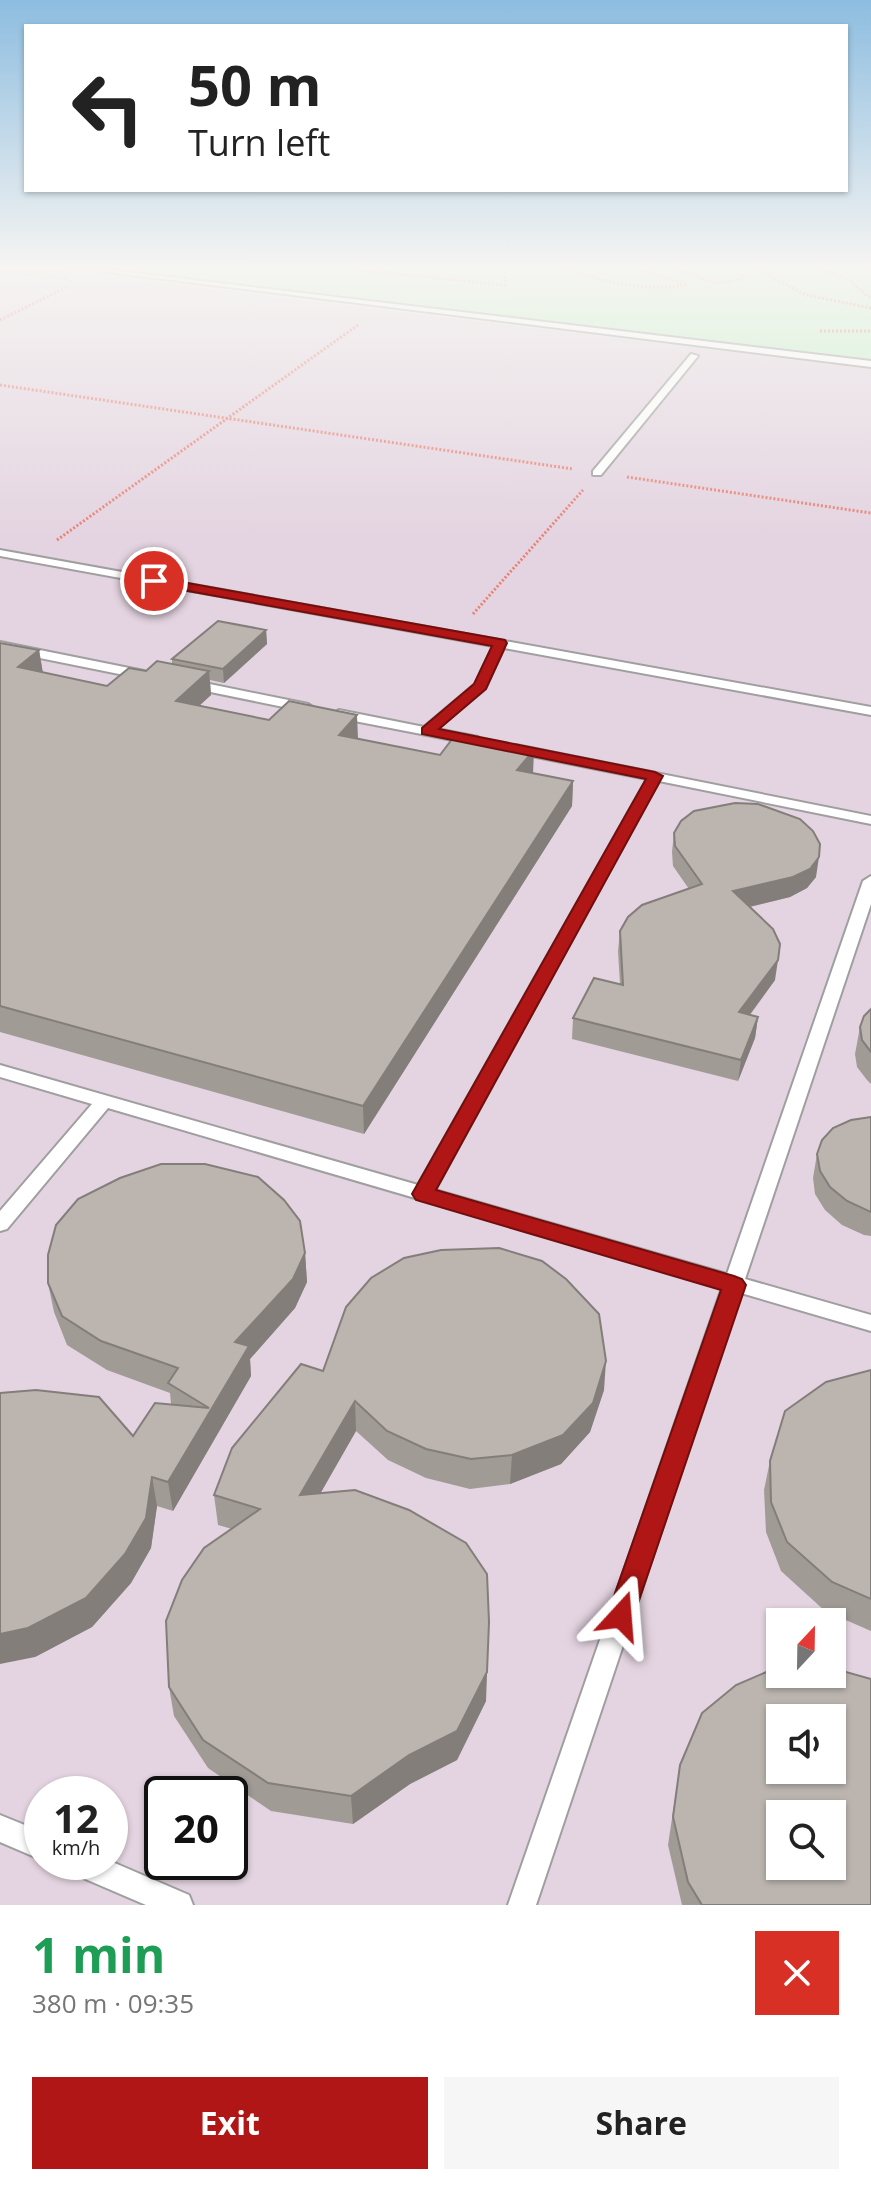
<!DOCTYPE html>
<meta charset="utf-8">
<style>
body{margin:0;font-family:"Open Sans",sans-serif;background:#f6f6f6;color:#222;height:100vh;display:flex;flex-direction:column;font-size:30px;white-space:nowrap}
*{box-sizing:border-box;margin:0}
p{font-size:26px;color:#767676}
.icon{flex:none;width:44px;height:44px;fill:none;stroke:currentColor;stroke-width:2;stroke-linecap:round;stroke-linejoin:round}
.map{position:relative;height:1905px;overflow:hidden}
.details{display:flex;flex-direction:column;background:#fff;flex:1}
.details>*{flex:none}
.guide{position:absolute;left:24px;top:24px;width:824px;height:168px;border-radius:0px;box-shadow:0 2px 6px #0004;background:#fff;color:#222;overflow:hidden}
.needle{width:52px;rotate:22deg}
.controls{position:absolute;left:766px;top:1608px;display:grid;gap:16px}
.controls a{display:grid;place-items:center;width:80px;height:80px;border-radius:0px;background:#fff;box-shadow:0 2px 6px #0004;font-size:40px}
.speed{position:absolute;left:24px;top:1776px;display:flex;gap:16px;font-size:40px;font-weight:700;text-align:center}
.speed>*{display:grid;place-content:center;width:104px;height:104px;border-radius:50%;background:#fff;box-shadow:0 2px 6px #0004;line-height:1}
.speed small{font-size:20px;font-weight:400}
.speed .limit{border:4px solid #111;border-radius:12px;background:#fff;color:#111}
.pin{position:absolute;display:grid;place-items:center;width:68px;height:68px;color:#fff;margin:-34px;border:4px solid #fff;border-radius:50%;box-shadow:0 2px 8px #0007}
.me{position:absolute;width:88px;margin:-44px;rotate:19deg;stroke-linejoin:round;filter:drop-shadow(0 0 6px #0008)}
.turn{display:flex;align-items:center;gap:28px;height:168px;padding:0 32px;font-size:36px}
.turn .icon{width:104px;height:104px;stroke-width:2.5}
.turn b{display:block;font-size:56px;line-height:68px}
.round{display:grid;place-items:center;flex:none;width:84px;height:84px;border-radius:0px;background:#f6f6f6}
.summary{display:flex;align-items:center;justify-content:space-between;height:136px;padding:0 32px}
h1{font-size:48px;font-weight:700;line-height:60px;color:#1e9e55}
.button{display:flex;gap:16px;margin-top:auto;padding:16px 32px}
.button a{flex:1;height:92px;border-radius:0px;background:#b01615;color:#fff;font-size:32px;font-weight:700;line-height:92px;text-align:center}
.button a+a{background:#f6f6f6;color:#222}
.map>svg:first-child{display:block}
.industrial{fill:#e4d4e1;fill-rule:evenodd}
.park{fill:#c2f2c6}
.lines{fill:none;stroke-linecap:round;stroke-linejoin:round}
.lane-casing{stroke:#9f9f9f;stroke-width:4}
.path{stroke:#e98174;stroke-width:3;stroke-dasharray:2 2;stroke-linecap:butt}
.lane{fill:#fff;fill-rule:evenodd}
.wall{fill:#a19b96}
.shaded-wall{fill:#837e7a}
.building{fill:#bbb4af;stroke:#837e7a;stroke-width:2;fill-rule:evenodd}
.route{fill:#b01615;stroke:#720e0e;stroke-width:2}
</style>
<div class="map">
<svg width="871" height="1905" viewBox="0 0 871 1905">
<rect width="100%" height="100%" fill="#ebe8e1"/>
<!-- industrial -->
<path class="industrial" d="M 0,269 L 49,269 L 871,369 L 871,1905 L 0,1905 ZM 780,1622 L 832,1622 L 832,1674 L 780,1674 ZM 780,1718 L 832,1718 L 832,1770 L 780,1770 ZM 42,1794 L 110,1794 L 110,1862 L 42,1862 ZM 162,1794 L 230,1794 L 230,1862 L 162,1862 ZM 780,1814 L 832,1814 L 832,1866 L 780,1866 Z"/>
<!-- park -->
<polygon class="park" points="93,269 871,269 871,363 556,323"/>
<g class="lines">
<defs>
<g id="lane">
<polygon points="83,269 102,269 871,361 871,367"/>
<polygon points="691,354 698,356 601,475 593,475 593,471"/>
<polygon points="0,550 871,707 871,715 504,648 485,689 437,729 478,737 478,743 473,744 339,718 332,714 339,710 424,727 475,684 493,646 0,556"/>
<polygon points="0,642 144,671 150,675 144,679 0,650"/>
<polygon points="190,680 308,704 314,708 308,712 186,687 184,684"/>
<polygon points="516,745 871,816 871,824 659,781 435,1190 727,1274 863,881 871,876 871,904 745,1279 871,1315 871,1331 741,1293 536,1905 508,1905 722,1288 108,1108 7,1229 0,1231 0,1211 92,1104 0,1077 0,1065 418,1185 647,779 511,752 511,746"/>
<polygon points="0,1815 42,1832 42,1860 0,1842"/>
<polygon points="110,1861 189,1895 193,1905 146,1905 69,1872 65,1862"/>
</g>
</defs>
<!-- lane casing -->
<use href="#lane" class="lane-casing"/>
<!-- path -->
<g class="path">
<polyline points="349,269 505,285 505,271 500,269"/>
<path d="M 567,269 C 607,283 645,291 687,285 L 639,269"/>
<polyline points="675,269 716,283 741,279 748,269"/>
<polyline points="757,269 806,295 871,308"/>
<polyline points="821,269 847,278 868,297 871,296"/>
<polyline points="0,271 67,279"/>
<polyline points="0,320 69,286"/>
<polyline points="820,331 871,331"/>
<polyline points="0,385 573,469"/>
<polyline points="627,477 871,513"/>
<polyline points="57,540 358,325"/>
<polyline points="473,614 583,490"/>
</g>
<!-- lane -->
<use href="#lane" class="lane"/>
</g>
<!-- wall -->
<g class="wall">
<polygon points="266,630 267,644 224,683 210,680 211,695 199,706 358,739 573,781 572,806 364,1134 0,1032 0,643 39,650 43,673 107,686 146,671 172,664 172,659"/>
<polygon points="674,833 816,877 807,888 790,897 750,907 775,980 750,1015 758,1017 755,1038 738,1081 572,1039 573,1018 620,984 618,951 620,931 689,889 673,866 672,852"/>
<polygon points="871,1009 871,1084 867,1080 857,1067 855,1054 860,1027"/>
<polygon points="871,1117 871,1236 864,1235 842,1225 825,1210 815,1194 813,1178 817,1154"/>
<polygon points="305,1253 307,1282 295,1308 250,1359 251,1376 173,1511 157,1506 151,1548 131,1583 92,1627 35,1657 133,1436 171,1404 170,1393 107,1370 67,1345 54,1312 48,1283"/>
<polygon points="871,1370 871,1631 825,1611 781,1571 766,1532 764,1490 770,1461"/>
<polygon points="323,1371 604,1390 590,1432 561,1464 510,1484 470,1489 426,1478 388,1460 356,1431 320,1493 486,1701 457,1760 410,1784 353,1824 271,1811 208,1768 174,1716 169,1687 232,1529 218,1525 214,1495"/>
<polygon points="680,1765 871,1905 682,1905 668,1845"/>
</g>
<!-- shaded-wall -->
<g class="shaded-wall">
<polygon points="266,630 267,644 224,683 223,669"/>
<polygon points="39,650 43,674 18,667"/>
<polygon points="209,671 211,695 178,725 176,701"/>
<polygon points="357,715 358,739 339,735"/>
<polygon points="534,750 533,775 517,770"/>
<polygon points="573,781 572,806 364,1134 363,1106"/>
<polygon points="819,857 816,877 807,888 790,897 731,911 733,891"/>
<polygon points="778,960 775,980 736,1033 739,1012"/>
<polygon points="758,1017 755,1038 738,1081 741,1060"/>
<polygon points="305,1253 307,1282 295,1308 250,1359 251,1376 173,1511 168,1482 238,1364 235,1342"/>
<polygon points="606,1361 604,1390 590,1432 561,1464 510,1484 512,1455"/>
<polygon points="355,1401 356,1431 303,1524 300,1495"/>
<polygon points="152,1477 157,1506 151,1548 131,1583 92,1627 35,1657 0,1664 0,1634"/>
<polygon points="489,1622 486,1701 457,1760 410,1784 353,1824 351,1796"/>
</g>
<!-- building -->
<g class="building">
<polygon points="218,621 266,630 223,669 172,659"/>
<polygon points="0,643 39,650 18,667 107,686 129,668 146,671 157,661 209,671 176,701 269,720 289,701 357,715 339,735 440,755 456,734 534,750 517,770 573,781 363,1106 0,1006"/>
<polygon points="735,803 758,804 800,819 813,831 820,844 819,857 810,869 793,877 733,891 773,929 780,944 778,960 739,1012 758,1017 741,1060 573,1018 594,978 623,985 620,931 628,917 642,905 702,884 675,846 674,833 681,821 694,811"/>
<polygon points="871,1009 871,1052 862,1040 860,1027 864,1016"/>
<polygon points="871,1117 871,1212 847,1201 830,1187 820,1171 817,1154 822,1140 833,1128 851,1120"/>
<polygon points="161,1164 205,1164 258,1177 284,1200 300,1221 305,1253 293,1279 235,1342 249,1346 168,1482 152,1477 146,1518 125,1554 86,1598 28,1628 0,1634 0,1393 36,1390 99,1397 133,1436 155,1403 209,1408 168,1383 178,1368 101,1341 62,1316 48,1283 48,1255 56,1225 78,1199 120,1178"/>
<polygon points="499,1248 542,1261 566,1279 599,1314 606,1361 593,1403 563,1435 512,1455 471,1459 426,1449 387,1431 355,1401 300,1495 355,1490 409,1510 466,1543 487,1574 489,1622 487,1672 457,1731 409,1755 351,1796 268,1783 203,1740 169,1687 166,1621 182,1580 204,1548 260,1509 214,1495 232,1448 301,1364 323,1371 346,1307 371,1278 404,1258 441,1250"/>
<polygon points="871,1370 871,1599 832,1582 787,1542 771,1502 770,1461 785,1411 826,1382"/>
<path d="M 778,1667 L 780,1667 L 780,1674 L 832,1674 L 832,1668 L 871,1679 L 871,1905 L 702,1905 L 688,1882 L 673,1817 L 680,1765 L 702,1713 L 736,1685 ZM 780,1718 L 832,1718 L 832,1770 L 780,1770 ZM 780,1814 L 832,1814 L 832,1866 L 780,1866 Z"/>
</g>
<!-- sky -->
<linearGradient id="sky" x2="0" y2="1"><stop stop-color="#8dbde0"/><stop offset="0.5" stop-color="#f6f5f2"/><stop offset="1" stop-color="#f6f5f2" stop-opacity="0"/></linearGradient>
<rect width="871" height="535" fill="url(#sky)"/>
<!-- route -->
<polygon class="route" points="154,577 505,640 507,643 486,689 439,729 655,772 663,776 436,1190 734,1276 742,1279 746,1285 631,1624 621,1628 611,1624 607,1616 721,1290 416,1200 412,1194 646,779 422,734 422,728 474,684 492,646 149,584 147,581"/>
</svg>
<div class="controls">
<a><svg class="needle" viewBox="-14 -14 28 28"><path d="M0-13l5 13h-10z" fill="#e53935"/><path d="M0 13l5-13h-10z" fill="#767676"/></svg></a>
<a><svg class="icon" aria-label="sound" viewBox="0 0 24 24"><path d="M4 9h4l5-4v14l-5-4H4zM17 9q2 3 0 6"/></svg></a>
<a><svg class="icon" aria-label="search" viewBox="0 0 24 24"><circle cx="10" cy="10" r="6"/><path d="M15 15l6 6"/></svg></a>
</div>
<div class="speed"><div>12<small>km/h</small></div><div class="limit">20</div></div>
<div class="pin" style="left:154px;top:581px;background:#d93025"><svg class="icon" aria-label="arrive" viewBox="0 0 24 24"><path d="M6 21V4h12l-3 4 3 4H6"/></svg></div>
<svg class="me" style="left:621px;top:1616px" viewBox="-20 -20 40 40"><path d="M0-17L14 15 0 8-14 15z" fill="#b01615" stroke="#fff" stroke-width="4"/></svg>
<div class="guide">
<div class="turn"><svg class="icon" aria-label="left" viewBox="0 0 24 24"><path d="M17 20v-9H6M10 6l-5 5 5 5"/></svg><div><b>50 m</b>Turn left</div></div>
</div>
</div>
<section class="details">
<div class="summary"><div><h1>1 min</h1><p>380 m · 09:35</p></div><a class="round" style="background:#d93025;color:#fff"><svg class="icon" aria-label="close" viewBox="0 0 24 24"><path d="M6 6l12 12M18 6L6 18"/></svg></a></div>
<div class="button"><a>Exit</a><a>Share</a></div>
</section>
